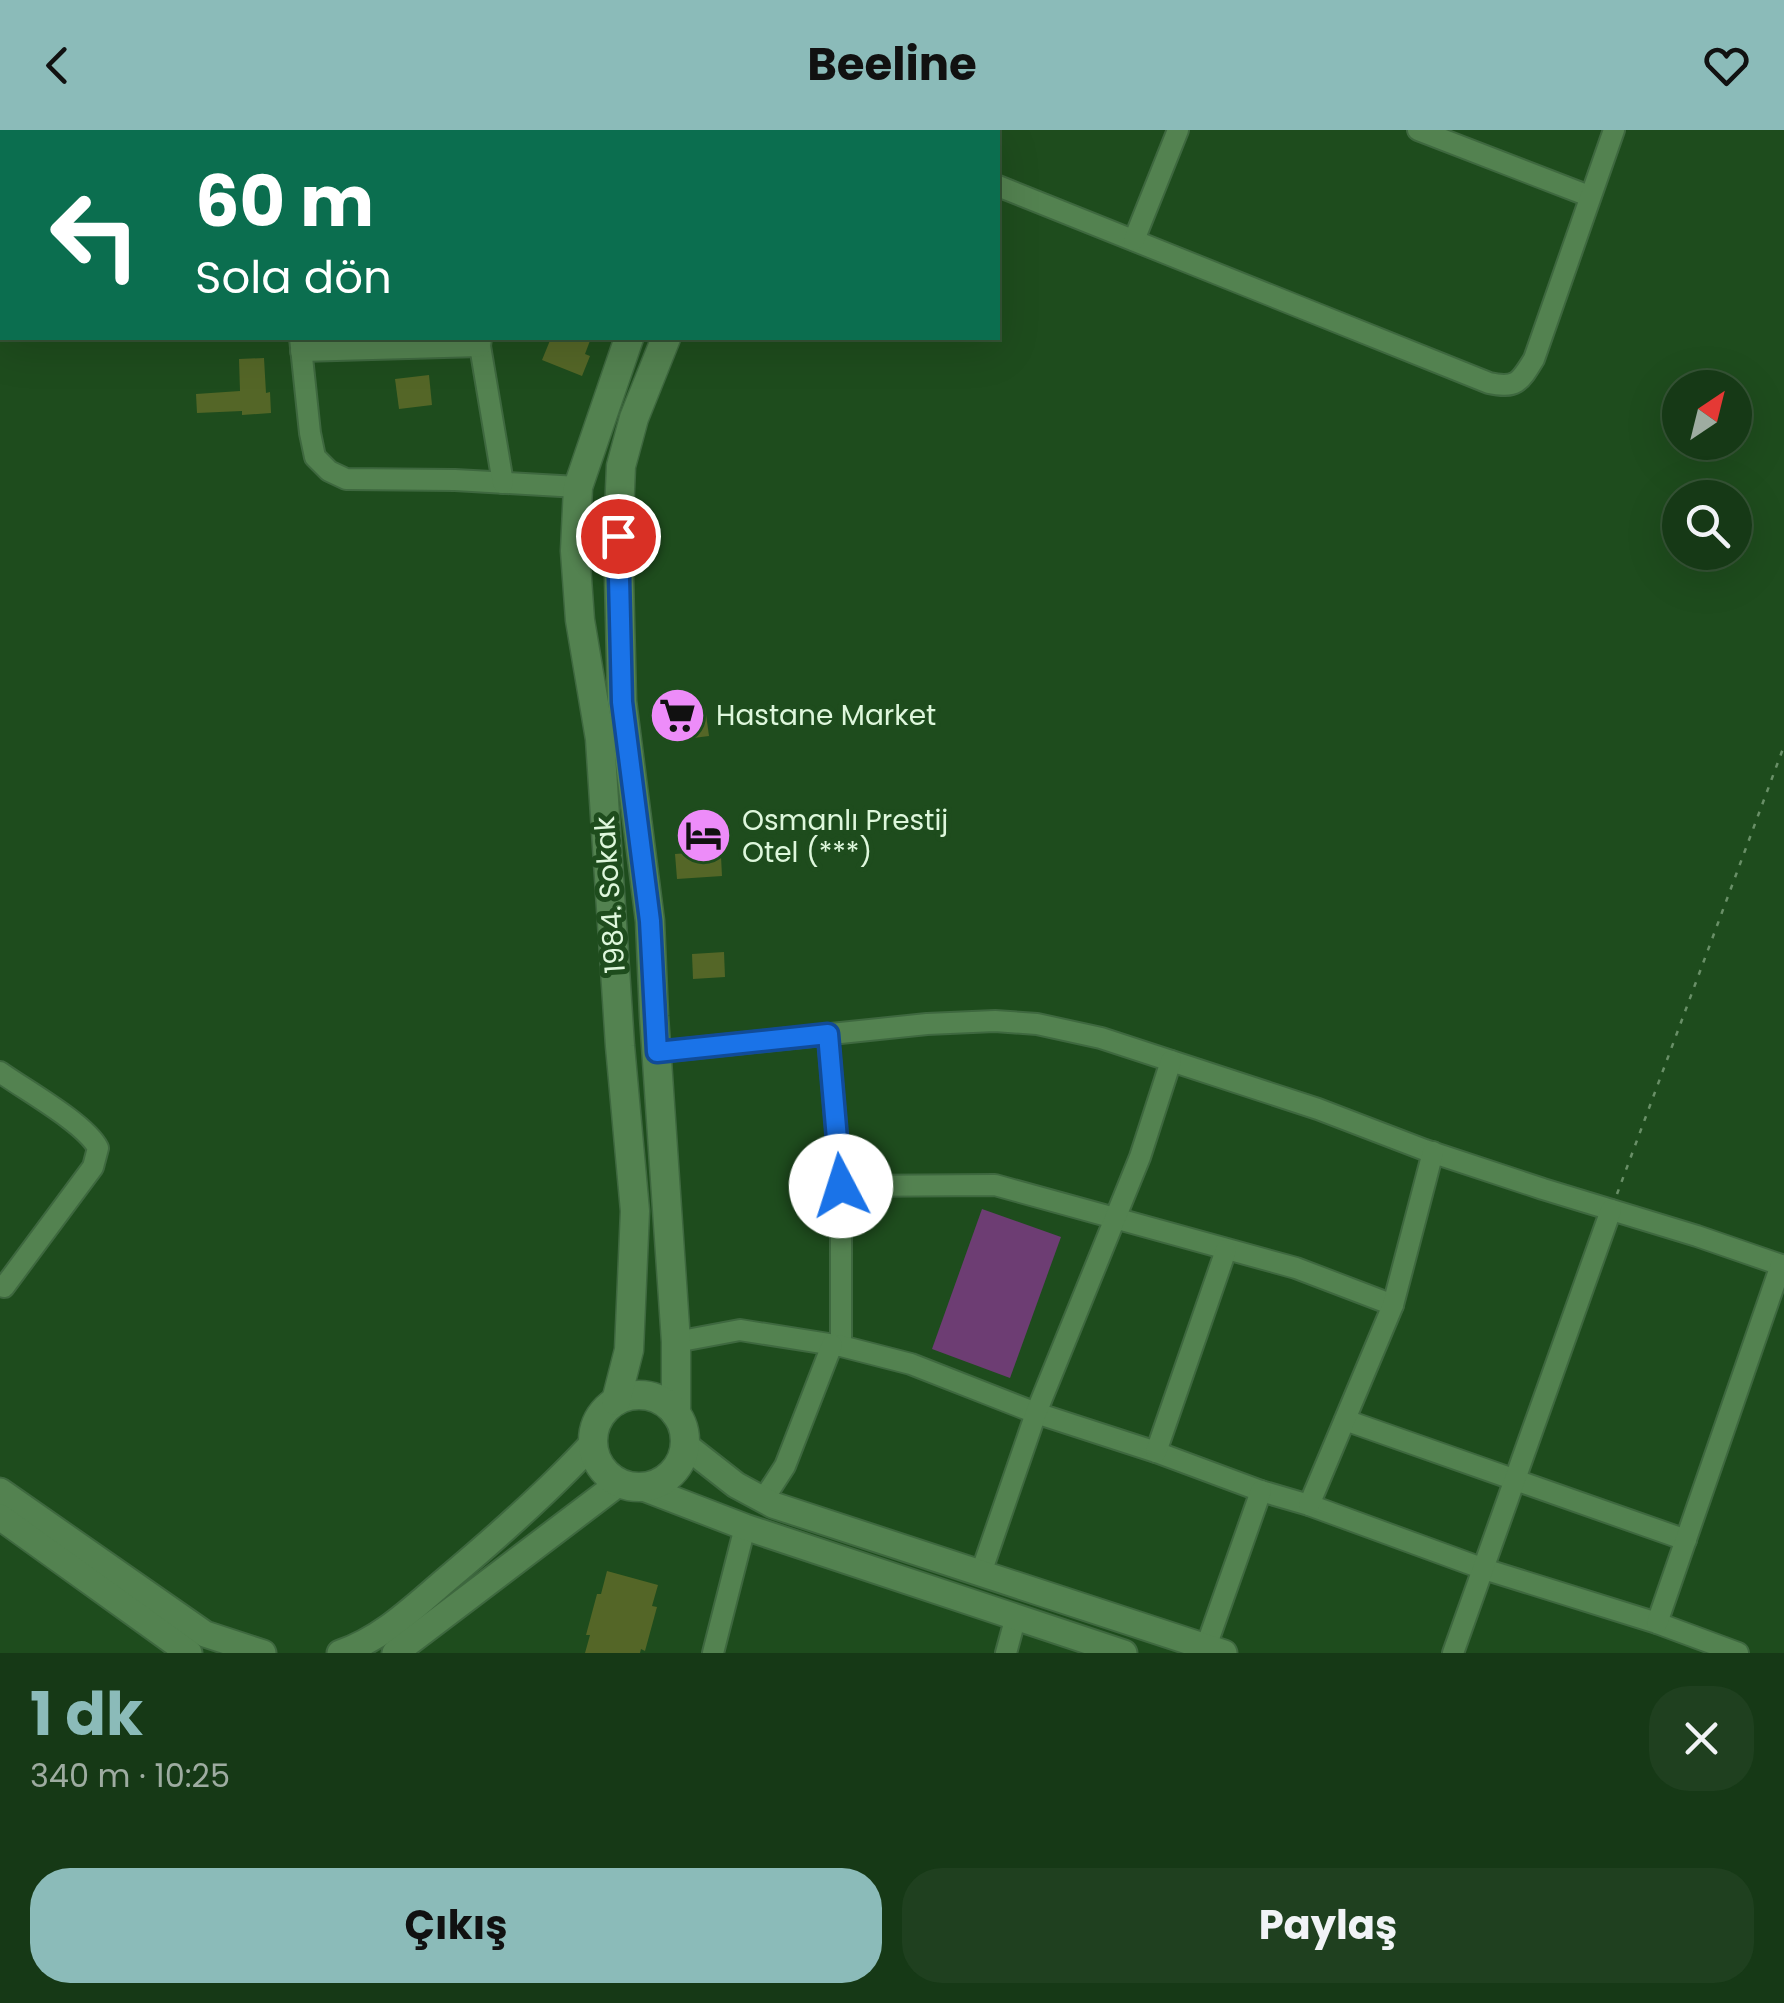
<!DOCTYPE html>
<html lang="tr">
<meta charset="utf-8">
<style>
body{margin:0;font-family:Poppins,sans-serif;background:#1f401f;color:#f1f3f6;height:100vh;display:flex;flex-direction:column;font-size:38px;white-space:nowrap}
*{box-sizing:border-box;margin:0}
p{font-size:32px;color:#9eaca1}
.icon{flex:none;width:55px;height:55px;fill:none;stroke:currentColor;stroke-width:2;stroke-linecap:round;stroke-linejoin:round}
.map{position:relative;height:1523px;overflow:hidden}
.panel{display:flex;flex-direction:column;background:#163916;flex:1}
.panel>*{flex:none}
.guide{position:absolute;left:0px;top:0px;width:1000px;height:210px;box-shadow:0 10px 40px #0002,0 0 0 2px #355335;background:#0b6e4f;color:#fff;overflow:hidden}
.needle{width:65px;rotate:35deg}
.controls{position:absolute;left:1662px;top:240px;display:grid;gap:20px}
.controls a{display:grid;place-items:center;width:90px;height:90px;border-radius:50%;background:#163916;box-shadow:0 10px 40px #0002,0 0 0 2px #355335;font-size:50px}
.pin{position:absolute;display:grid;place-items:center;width:85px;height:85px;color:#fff;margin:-42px;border:5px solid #fff;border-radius:50%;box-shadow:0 2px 10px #0007}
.me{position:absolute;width:110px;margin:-55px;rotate:355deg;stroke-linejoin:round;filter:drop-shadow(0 0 8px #0008)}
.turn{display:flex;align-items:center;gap:35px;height:210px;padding:0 30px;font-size:45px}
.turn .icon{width:130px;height:130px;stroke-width:2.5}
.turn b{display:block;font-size:70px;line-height:85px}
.round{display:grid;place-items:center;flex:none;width:105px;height:105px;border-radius:40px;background:#1f401f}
.overview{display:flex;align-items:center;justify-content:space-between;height:170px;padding:0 30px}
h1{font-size:60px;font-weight:700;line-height:75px;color:#8bbbb9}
.action{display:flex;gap:20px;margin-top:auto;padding:20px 30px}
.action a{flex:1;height:115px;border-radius:40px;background:#8bbbb9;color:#111;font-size:40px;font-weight:700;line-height:115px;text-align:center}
.action a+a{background:#1f401f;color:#f1f3f6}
header{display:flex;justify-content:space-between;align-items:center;height:130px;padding:0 30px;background:#8bbbb9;color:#111;font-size:45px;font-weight:700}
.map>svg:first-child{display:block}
.green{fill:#6d3d73}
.building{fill:#546627}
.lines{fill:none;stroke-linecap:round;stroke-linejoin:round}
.minor-casing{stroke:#3e683f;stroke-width:24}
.tertiary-casing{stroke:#3e683f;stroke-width:29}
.secondary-casing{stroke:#3e683f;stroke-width:31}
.path{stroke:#698f67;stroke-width:2.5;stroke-dasharray:5 8;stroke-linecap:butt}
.minor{stroke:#538250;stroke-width:20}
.tertiary{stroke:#538250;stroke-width:25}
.secondary{stroke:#538250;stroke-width:28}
.route-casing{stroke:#114b97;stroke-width:25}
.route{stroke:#1a73e8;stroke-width:18}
.labels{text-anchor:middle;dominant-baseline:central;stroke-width:10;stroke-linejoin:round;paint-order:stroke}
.poi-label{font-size:28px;fill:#def7dc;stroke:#1e4c1d;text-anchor:start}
.street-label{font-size:28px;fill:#def7dc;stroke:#1e4c1d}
</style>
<header><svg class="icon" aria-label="back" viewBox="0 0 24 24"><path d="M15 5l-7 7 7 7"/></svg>Beeline<svg class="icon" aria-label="heart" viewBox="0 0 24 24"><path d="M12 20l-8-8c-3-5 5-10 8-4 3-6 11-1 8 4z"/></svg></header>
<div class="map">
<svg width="1784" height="1523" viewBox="0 0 1784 1523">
<rect width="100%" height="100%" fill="#1e4c1d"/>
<!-- green -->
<polygon class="green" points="982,1079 1061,1107 1010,1248 932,1219"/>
<!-- building -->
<g class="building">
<polygon points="551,208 591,208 585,224 590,226 582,246 542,230"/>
<polygon points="264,228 266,263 270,262 271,283 242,285 242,281 197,283 196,264 240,261 239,229"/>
<polygon points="429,245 432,275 399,279 395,249"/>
<polygon points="705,577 709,606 678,610 674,581"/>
<polygon points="719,687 722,746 677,749 675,724 688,723 685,690"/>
<polygon points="724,822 725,847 693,849 692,824"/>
<polygon points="607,1441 658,1455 652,1476 657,1477 645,1521 641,1519 640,1523 585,1523 590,1505 586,1505 597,1464 601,1464"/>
</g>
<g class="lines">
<defs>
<g id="minor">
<polyline points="283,0 284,2"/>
<polyline points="307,0 314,2"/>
<polyline points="373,0 373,2"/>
<polyline points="856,0 862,2"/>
<polyline points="1418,0 1589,66"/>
<polyline points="547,2 548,0"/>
<polyline points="923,2 924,0"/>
<path d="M 998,56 L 1489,253 C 1516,259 1520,252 1534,229 L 1614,0"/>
<polyline points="1134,110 1178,0"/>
<polyline points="300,208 310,303 315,327 329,341 346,349 455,350 578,357"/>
<polyline points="481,208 480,216 503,353"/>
<polyline points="301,221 480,216"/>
<polyline points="828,905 841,1056 841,1216"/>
<polyline points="657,922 927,894 995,891 1037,894 1101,908 1318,979 1425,1020 1543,1059 1697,1106 1784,1136"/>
<path d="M 0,942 C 25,960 85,993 98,1018 L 93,1037 L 4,1157"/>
<polyline points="841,1056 995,1055 1296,1138 1393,1175"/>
<polyline points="676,1212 740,1200 841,1216 911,1234 1036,1283 1156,1322 1261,1361 1309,1375 1484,1439 1657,1493 1738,1523"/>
<polyline points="1345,1290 1686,1410"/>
<polyline points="1156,1322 1226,1120"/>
<polyline points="763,1370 785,1336 832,1215"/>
<polyline points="1309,1375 1393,1175 1433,1022"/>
<polyline points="981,1443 1036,1283 1140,1027 1171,931"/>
<polyline points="1657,1493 1781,1135"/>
<polyline points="1206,1517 1261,1361"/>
<polyline points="713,1523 745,1397"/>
<polyline points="1006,1523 1016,1486"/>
<polyline points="1453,1523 1611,1080"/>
</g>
<g id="tertiary">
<polyline points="685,1315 736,1355 773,1375 1224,1523"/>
<polyline points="641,1357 745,1397 1124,1523"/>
<polyline points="0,1361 205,1504 263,1523"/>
<polyline points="0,1387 189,1523"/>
<path d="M 340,1523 C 382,1509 414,1477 447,1449 C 498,1406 548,1362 593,1313"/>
<polyline points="395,1523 619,1353"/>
</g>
<g id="secondary">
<polyline points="715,2 716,0"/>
<polyline points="747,2 748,0"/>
<polyline points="666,208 634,288 621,336 618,407 622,571 650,791 654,886 676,1212 676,1284"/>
<circle cx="639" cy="1311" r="46"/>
<polyline points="616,1271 629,1220 635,1081 620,916 600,609 580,490 575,421 578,357 629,208"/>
</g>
</defs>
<!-- minor casing -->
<use href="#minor" class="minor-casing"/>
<!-- tertiary casing -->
<use href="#tertiary" class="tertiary-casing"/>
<!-- secondary casing -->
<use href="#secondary" class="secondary-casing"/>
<!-- path -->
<polyline class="path" points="1617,1064 1784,616"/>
<!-- minor -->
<use href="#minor" class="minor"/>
<!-- tertiary -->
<use href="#tertiary" class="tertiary"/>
<!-- secondary -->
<use href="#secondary" class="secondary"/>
</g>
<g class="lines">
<defs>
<polyline id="route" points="618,406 622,572 650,791 657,922 828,904 841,1056"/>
</defs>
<!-- route casing -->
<use href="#route" class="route-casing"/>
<!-- route -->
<use href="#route" class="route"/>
</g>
<!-- icons -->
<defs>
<symbol id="supermarket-disc" viewBox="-11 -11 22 22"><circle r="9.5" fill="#ed8cf9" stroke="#1e4c1d"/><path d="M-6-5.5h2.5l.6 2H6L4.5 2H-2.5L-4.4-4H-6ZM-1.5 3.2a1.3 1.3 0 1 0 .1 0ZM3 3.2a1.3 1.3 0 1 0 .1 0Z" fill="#111"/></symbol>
<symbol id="hotel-disc" viewBox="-11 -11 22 22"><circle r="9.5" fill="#ed8cf9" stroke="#1e4c1d"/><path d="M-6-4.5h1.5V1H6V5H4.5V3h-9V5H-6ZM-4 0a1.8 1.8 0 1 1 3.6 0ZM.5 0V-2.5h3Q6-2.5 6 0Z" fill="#111"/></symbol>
</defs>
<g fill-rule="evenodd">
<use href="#supermarket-disc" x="646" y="554" width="63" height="63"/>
<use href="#hotel-disc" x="672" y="674" width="63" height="63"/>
</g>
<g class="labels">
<!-- poi labels -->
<g class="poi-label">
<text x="716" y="585">Hastane Market</text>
<text x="742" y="690">Osmanlı Prestij<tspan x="742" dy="32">Otel (***)</tspan></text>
</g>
<!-- street labels -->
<g class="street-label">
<text transform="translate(610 765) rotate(-94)">1984. Sokak</text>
</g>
</g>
</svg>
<div class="controls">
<a><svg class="needle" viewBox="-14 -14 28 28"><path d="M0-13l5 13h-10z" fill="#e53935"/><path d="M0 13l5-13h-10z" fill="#9eaca1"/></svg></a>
<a><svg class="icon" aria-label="search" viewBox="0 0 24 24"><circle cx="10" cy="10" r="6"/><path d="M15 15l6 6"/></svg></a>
</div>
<div class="pin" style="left:618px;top:406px;background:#d93025"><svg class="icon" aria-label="arrive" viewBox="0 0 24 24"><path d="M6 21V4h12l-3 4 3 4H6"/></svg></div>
<svg class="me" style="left:841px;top:1056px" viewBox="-20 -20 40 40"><circle r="19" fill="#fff"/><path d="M0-13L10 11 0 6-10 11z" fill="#1a73e8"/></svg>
<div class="guide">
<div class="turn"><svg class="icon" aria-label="left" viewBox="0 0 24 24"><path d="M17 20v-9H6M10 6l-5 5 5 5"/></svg><div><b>60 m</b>Sola dön</div></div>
</div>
</div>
<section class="panel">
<div class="overview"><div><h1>1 dk</h1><p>340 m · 10:25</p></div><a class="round"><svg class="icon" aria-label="close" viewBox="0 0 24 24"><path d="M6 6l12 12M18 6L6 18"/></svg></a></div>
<div class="action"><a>Çıkış</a><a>Paylaş</a></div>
</section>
